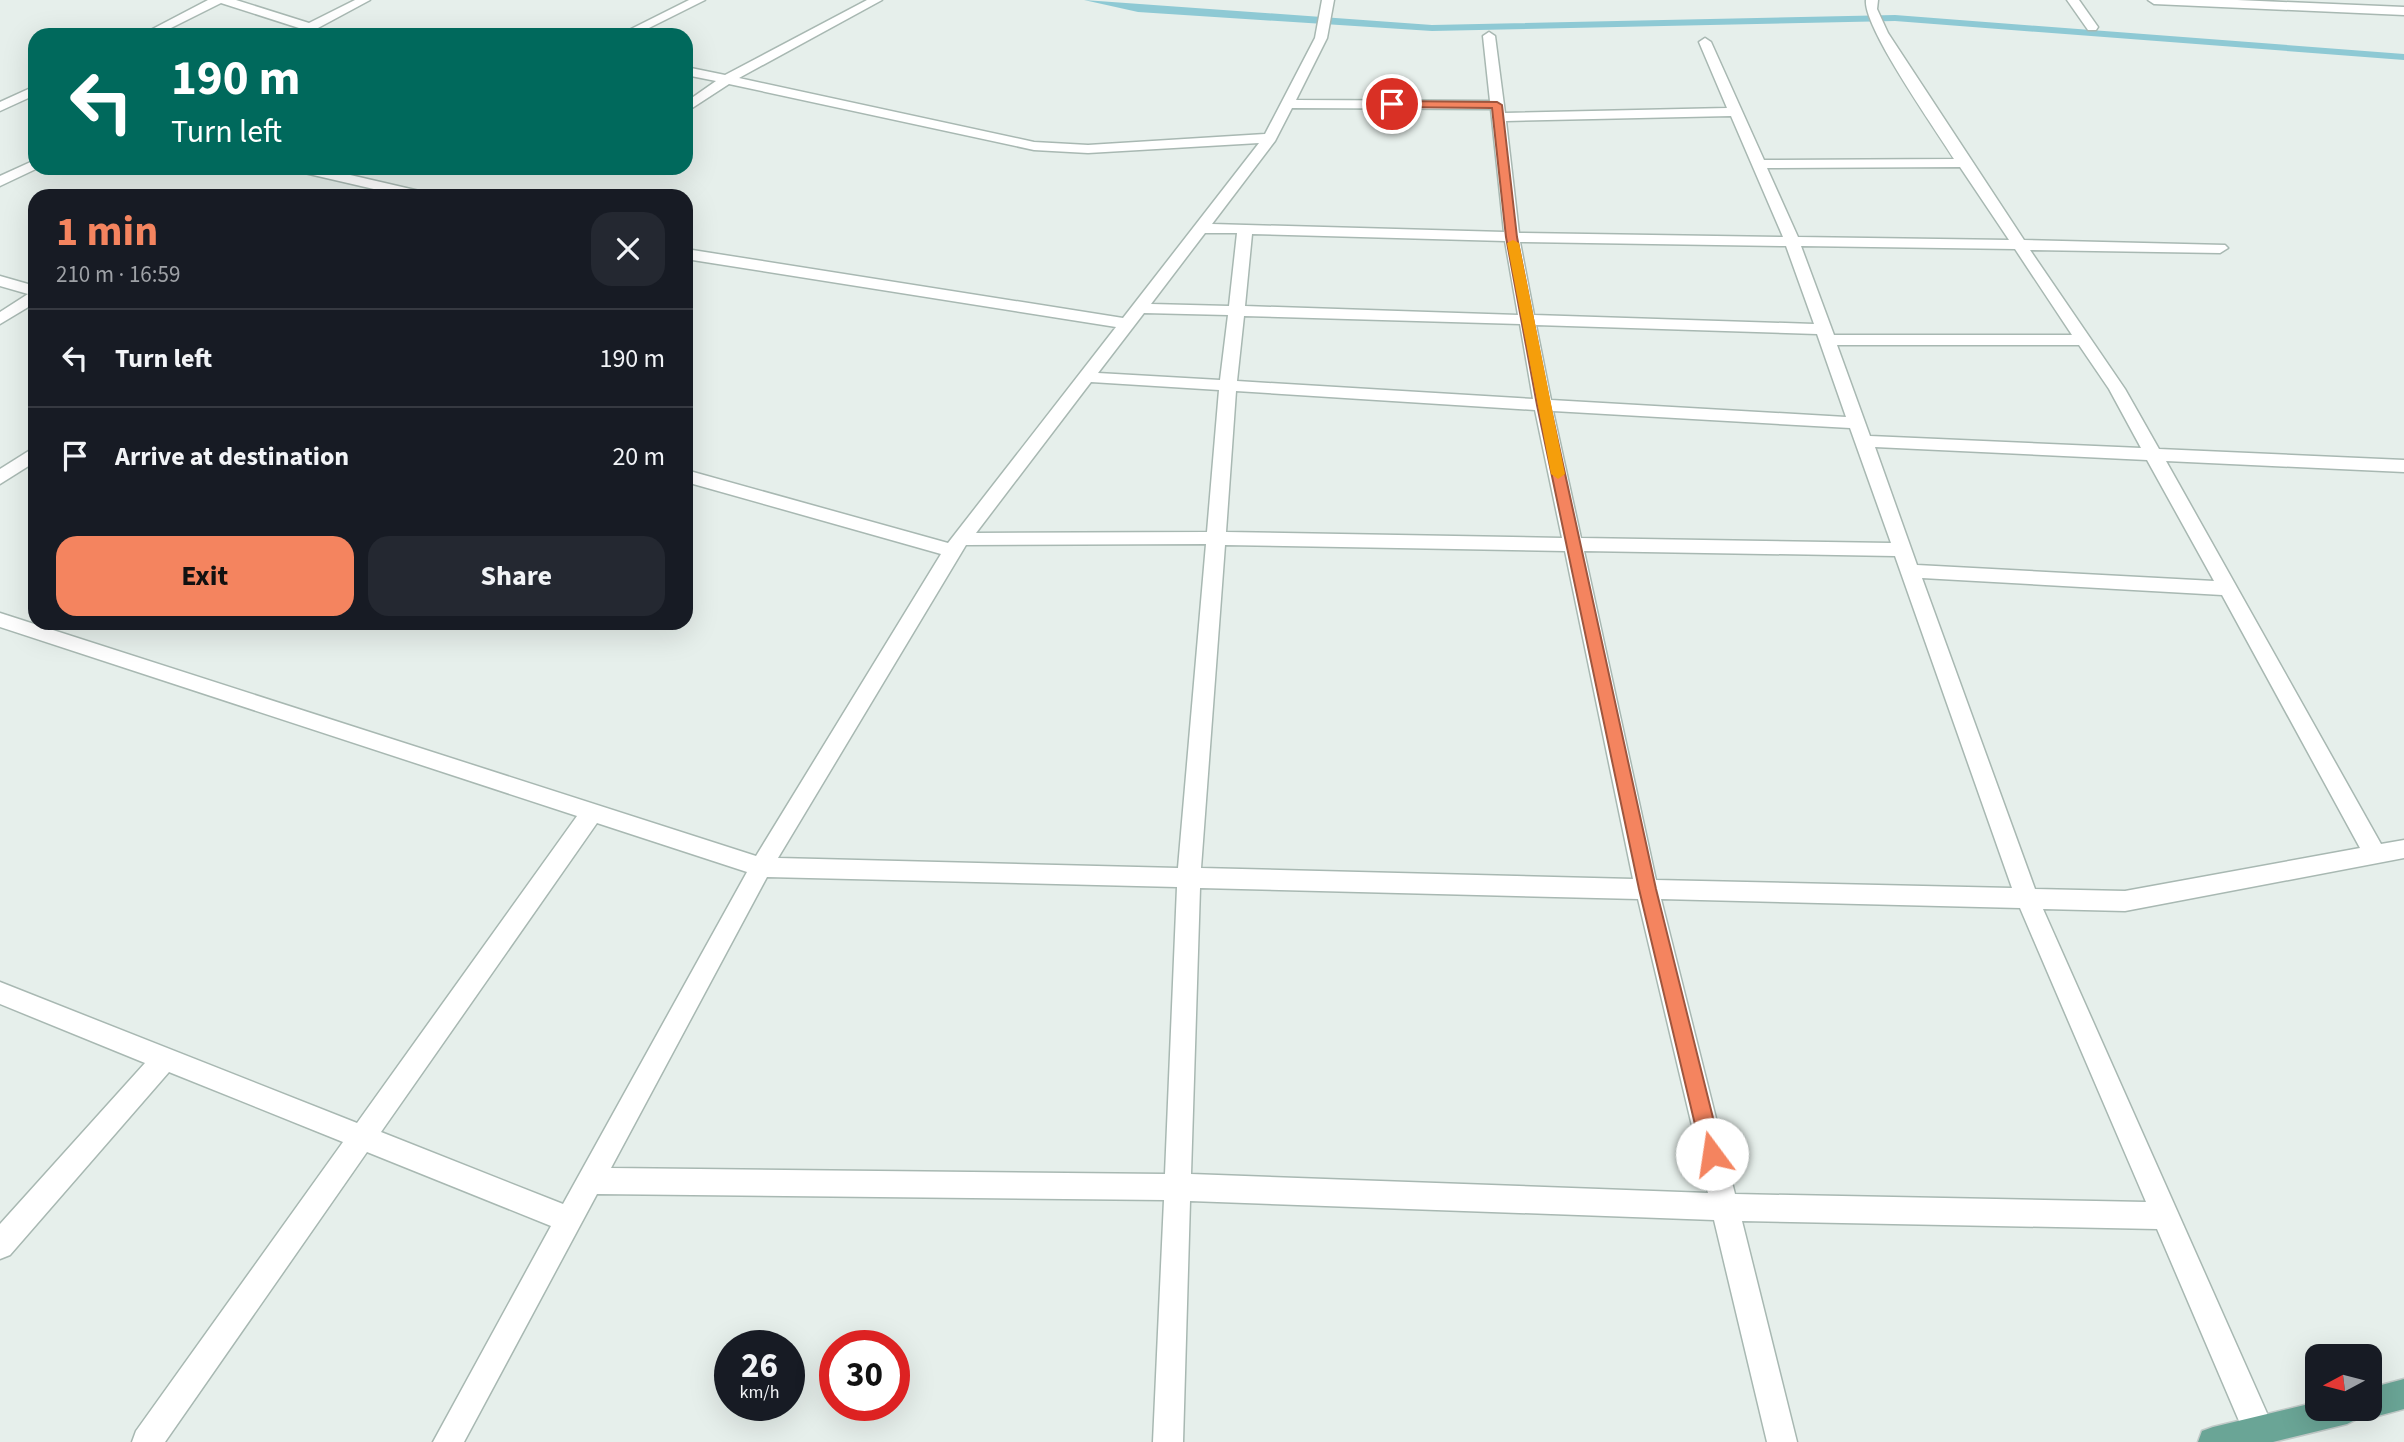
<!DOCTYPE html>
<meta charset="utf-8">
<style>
body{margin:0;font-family:"Source Sans 3",sans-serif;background:#242831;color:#f1f3f6;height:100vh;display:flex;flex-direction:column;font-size:26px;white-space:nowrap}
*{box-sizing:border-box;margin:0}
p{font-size:23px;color:#9ea1a6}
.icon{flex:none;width:38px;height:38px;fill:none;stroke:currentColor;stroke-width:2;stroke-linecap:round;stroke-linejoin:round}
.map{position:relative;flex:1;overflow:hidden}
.panel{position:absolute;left:28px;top:189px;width:665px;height:441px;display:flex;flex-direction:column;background:#171b24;border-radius:21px;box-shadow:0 7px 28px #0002}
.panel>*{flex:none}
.hud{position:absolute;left:28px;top:28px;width:665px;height:147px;border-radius:21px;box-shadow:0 7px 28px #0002;background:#00695c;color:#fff;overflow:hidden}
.needle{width:46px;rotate:263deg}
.fabs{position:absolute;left:2305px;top:1344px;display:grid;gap:14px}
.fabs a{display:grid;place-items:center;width:77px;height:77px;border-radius:14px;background:#171b24;box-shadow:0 7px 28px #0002;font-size:35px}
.speed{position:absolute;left:714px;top:1330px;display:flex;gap:14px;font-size:35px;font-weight:700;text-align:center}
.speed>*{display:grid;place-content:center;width:91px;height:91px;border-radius:50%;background:#171b24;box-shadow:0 7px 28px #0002;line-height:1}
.speed small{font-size:18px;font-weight:400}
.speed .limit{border:10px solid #d22;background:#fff;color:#111}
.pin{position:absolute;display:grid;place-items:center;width:60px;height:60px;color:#fff;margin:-30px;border:4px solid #fff;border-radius:50%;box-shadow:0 2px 7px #0007}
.me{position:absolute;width:77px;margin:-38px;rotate:346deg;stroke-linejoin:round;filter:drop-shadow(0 0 5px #0008)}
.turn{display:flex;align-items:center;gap:24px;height:147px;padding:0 28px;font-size:32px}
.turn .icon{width:91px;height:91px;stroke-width:2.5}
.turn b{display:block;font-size:49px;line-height:60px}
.round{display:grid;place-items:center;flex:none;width:74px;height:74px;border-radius:21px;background:#242831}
.head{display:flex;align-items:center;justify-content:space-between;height:119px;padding:0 28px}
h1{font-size:42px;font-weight:700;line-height:52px;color:#f4845f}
.action{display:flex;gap:14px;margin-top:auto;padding:14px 28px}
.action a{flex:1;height:80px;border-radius:21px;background:#f4845f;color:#111;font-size:28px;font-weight:700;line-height:80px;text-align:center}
.action a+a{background:#242831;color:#f1f3f6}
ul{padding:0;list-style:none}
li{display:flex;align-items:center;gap:21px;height:98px;padding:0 28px;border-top:2px solid #363941}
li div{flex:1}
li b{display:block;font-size:26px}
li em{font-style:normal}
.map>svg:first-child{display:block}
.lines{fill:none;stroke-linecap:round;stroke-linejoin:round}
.stream{fill:#8ec9d4;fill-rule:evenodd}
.minor-casing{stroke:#a8b8b2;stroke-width:3}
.major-casing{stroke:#c2cac8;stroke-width:3}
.minor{fill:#fff;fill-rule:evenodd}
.major{fill:#6aa596;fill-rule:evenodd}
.route{fill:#f4845f;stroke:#9f563e;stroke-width:2}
.slow{fill:#f59e0b}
</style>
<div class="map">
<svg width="2404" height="1442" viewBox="0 0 2404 1442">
<rect width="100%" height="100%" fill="#e6efeb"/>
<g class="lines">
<!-- stream -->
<polygon class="stream" points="1084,0 1432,25 1895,15 2404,54 2404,60 1895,21 1432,31 1138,12"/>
<defs>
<g id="minor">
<polygon points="208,0 236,0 309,23 355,0 370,0 305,35 294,35 295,30 299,28 221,3 157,35 141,35"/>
<polygon points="689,0 705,0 635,35 619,35"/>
<path d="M 867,0 L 882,0 L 739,78 L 1034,142 L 1088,145 L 1265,134 L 1315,38 L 1322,0 L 1334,0 L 1327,38 L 1296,100 L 1490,101 L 1483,36 L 1489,32 L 1495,36 L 1505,113 L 1727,108 L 1699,42 L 1705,38 L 1711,42 L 1764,160 L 1954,159 C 1936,130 1863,27 1866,0 L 1878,0 L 1877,9 L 1888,33 L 2024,240 L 2225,245 L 2228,248 L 2220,253 L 2030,250 L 2125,389 L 2159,449 L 2404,460 L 2404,472 L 2166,461 L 2381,844 L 2404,840 L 2404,858 L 2125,911 L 2043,909 L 2270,1420 L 2274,1431 L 2270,1442 L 2248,1442 L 2157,1229 L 1742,1221 L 1797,1442 L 1767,1442 L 1714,1220 L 1190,1201 L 1183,1442 L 1153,1442 L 1164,1200 L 597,1194 L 464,1442 L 433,1442 L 551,1226 L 367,1152 L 165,1442 L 132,1442 L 136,1431 L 343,1142 L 169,1072 L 10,1255 L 0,1259 L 0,1224 L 145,1063 L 0,1004 L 0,982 L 357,1123 L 577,816 L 0,627 L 0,613 L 756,856 L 941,554 L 686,482 L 686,470 L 948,543 L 1116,327 L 686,259 L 686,249 L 1123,318 L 1259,143 L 1088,153 L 1034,150 L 729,84 L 686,112 L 686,102 L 716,81 L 686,75 L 686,67 L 725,75 ZM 1292,108 L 1491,109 L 1504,232 L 1212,224 L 1275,141 ZM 1731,116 L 1783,237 L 1519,233 L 1506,121 ZM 1960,167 L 2009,240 L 1798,237 L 1767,168 ZM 1205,233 L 1237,233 L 1229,306 L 1151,304 ZM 1252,234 L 1505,241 L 1518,315 L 1245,306 ZM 1520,242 L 1786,246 L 1814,324 L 1534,315 ZM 1801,246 L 2015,249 L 2072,335 L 1834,335 ZM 1144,313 L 1228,315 L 1220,380 L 1098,373 ZM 1244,316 L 1520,324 L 1533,399 L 1237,381 ZM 1536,325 L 1817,334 L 1846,417 L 1551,400 ZM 1837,345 L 2079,345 L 2109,389 L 2141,448 L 1870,436 ZM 1091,382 L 1219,390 L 1207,532 L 976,533 ZM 1236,391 L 1535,410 L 1562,538 L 1226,532 ZM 1553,411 L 1850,428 L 1891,543 L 1581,538 ZM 1875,447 L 2147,460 L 2214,581 L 1917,565 ZM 1206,544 L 1178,868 L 778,858 L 966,545 ZM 1225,545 L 1565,551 L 1633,879 L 1201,868 ZM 1584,551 L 1895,556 L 2012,888 L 1656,880 ZM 1922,578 L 2222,595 L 2360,848 L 2125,891 L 2035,889 ZM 597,823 L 747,872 L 563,1204 L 381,1132 ZM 767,877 L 1177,887 L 1165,1174 L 611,1168 ZM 1200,888 L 1638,899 L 1708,1193 L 1191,1174 ZM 1661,899 L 2020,908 L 2146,1202 L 1735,1194 Z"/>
<polygon points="2067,0 2079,0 2098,27 2096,30 2088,30"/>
<polygon points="2148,0 2237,0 2404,7 2404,15 2154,4"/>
<polygon points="35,86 35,95 0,111 0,102"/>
<polygon points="35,160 35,168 38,168 0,186 0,176"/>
<polygon points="294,168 320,168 428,193 430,196 404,196 296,171"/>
<polygon points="0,276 35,286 35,303 0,324 0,312 28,294 0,286"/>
<polygon points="35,447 35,462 0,484 0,469"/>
</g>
<polygon id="major" points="2404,1379 2404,1409 2370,1418 2360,1414 2357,1419 2347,1424 2273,1442 2198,1442 2202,1431 2213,1427 2317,1402 2317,1409 2370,1409 2370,1388"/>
</defs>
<!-- minor casing -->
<use href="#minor" class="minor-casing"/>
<!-- major casing -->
<use href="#major" class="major-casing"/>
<!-- minor -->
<use href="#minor" class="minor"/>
<!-- major -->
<use href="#major" class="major"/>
</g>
<!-- route -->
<polygon class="route" points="1392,101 1497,102 1502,105 1517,237 1550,405 1656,889 1722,1154 1719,1161 1712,1164 1705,1161 1702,1154 1639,889 1537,405 1506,237 1492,108 1388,107 1387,104"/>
<!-- slow -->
<polygon class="slow" points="1513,240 1519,243 1565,474 1558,479 1551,474 1507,243"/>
</svg>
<div class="fabs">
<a><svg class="needle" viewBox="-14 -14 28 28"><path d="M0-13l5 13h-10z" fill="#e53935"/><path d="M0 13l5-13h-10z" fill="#9ea1a6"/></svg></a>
</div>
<div class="speed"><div>26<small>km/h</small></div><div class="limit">30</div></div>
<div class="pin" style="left:1392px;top:104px;background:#d93025"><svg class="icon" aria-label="arrive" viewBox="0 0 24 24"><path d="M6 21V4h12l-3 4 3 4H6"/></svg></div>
<svg class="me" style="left:1712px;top:1154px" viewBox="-20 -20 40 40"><circle r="19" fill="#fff"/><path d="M0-13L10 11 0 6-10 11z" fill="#f4845f"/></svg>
<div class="hud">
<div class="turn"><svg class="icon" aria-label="left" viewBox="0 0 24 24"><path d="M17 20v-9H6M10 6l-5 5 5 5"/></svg><div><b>190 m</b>Turn left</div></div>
</div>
<section class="panel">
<div class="head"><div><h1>1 min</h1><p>210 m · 16:59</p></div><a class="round"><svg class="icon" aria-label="close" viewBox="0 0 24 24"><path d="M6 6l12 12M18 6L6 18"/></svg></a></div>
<ul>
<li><svg class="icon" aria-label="left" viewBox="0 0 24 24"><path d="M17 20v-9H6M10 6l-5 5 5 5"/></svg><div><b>Turn left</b></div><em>190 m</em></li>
<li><svg class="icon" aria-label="arrive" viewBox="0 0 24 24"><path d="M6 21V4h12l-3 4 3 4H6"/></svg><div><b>Arrive at destination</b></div><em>20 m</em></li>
</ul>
<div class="action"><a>Exit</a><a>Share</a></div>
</section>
</div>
